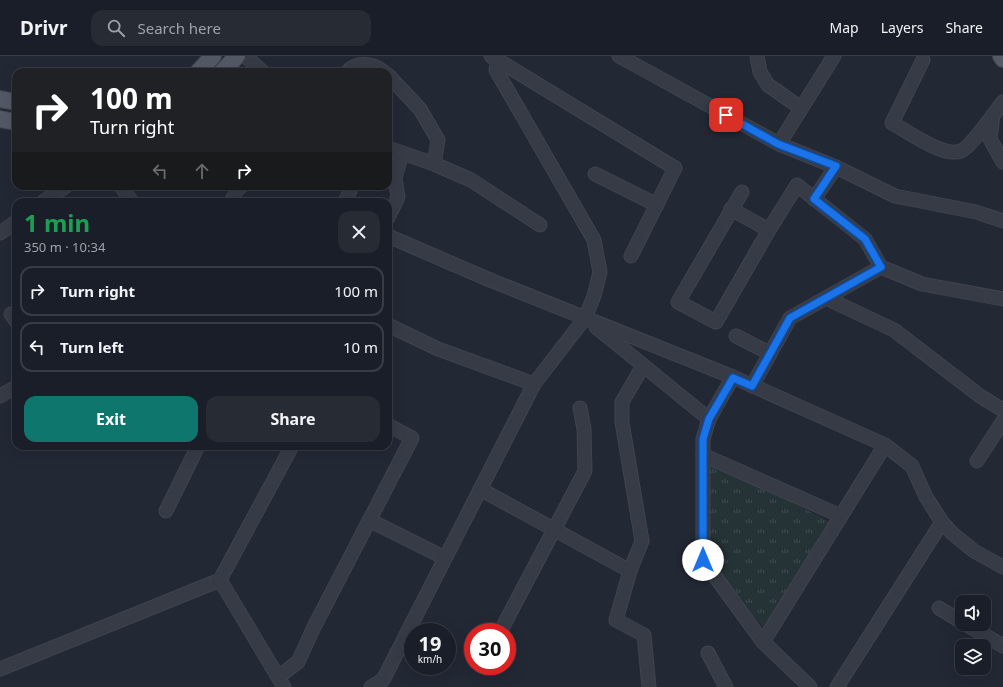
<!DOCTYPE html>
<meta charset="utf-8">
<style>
body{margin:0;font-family:"Noto Sans",sans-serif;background:#272b34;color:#f1f3f6;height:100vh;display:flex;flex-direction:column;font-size:15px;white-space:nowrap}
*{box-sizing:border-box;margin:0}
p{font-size:13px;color:#9fa2a8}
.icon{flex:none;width:22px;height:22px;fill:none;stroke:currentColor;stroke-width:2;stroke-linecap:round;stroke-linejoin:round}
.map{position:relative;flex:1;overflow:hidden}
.sheet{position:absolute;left:12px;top:142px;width:380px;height:252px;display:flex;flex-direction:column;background:#1a1e28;border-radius:12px;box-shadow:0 4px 16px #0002,0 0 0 1px #383c45}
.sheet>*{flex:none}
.top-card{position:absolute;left:12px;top:12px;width:380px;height:122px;border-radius:12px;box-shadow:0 4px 16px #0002,0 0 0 1px #383c45;background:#202124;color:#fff;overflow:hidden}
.fabs{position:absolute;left:955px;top:539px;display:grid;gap:8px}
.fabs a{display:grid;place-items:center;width:36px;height:36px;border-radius:8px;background:#1a1e28;box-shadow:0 4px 16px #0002,0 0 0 1px #383c45;font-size:20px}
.speed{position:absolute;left:404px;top:567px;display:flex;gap:8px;font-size:20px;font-weight:700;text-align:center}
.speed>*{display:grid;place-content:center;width:52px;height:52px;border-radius:50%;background:#1a1e28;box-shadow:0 4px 16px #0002,0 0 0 1px #383c45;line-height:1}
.speed small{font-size:10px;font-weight:400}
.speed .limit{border:6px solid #d22;background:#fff;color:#111}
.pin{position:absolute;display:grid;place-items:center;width:34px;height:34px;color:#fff;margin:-17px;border-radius:8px;box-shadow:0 2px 6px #0006}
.me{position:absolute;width:44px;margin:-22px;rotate:0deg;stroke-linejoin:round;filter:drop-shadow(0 0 3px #0008)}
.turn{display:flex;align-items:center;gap:14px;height:84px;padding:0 12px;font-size:18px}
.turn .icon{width:52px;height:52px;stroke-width:2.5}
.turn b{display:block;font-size:28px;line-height:34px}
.lanes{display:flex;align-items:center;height:38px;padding:0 12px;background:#0003;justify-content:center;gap:20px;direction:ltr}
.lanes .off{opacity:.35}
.round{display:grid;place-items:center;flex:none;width:42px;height:42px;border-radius:12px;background:#272b34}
.head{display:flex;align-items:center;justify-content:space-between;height:68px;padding:0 12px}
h1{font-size:24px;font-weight:700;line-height:30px;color:#1e9e55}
.cta{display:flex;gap:8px;margin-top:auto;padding:8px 12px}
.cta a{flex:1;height:46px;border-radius:12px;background:#0f766e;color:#fff;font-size:16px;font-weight:700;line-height:46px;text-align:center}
.cta a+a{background:#272b34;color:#f1f3f6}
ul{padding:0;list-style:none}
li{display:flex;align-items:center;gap:12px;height:50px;margin:0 8px 6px;padding:0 4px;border:2px solid #383c45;border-radius:12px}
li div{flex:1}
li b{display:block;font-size:15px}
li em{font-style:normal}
header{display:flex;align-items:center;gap:24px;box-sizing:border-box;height:56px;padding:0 20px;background:#1a1e28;border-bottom:1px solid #383c45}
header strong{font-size:19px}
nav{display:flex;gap:22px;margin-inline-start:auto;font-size:14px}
.search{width:280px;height:36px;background:#272b34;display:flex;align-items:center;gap:10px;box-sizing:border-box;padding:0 14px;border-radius:12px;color:#9fa2a8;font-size:15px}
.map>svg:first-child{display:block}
.park{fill:url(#park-tufts)}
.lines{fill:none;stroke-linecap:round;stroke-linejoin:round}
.minor-casing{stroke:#40444f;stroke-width:15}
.major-casing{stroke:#40444f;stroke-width:18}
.minor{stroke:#363b46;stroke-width:13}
.major{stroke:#545966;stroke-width:16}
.route-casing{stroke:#114b97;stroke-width:10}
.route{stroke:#1a73e8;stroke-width:7}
</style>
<header>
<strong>Drivr</strong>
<div class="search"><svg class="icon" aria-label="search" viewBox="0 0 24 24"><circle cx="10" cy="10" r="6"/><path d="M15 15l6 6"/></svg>Search here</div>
<nav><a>Map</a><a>Layers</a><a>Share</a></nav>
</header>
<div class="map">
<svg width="1003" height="631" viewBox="0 0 1003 631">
<defs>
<pattern id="park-tufts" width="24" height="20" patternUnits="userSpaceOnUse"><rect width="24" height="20" fill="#253236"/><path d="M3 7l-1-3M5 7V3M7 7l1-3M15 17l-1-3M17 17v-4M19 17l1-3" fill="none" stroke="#424d51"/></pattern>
</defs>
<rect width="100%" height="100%" fill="#232835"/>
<!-- park -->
<polygon class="park" points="703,399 835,469 769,577 703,504"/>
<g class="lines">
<defs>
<g id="minor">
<polyline points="245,0 263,16"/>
<polyline points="491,0 675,112 631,200"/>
<polyline points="619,0 779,88 836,111 895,140 976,156 1003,165"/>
<polyline points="757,0 760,16 768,29 801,52"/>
<path d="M 923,4 L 892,67 C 907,75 944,102 961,95 C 971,91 995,56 1003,46"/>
<path d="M 347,16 C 357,5 373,7 384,16"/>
<polyline points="388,19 420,53 438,84 434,108"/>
<polyline points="993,59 990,83 1003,106"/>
<polyline points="779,88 834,0"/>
<polyline points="388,92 434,108 471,124 540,169"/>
<polyline points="595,118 657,149"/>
<polyline points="121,130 132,146"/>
<polyline points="742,136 678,246 716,266 769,174 797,129 865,183 881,211 922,228 1003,243"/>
<polyline points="814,143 836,111"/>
<polyline points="43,146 66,130"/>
<polyline points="231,146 238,132 242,130"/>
<polyline points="345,146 352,130"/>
<polyline points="731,153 769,174"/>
<polyline points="388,162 398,141 395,122 402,97"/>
<polyline points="0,177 16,166"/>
<polyline points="388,180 490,224 733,321 885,389 912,410 926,441 942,466 952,477 974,495 1003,511"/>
<polyline points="826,242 894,274 980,340 1003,354"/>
<polyline points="11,258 16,265"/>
<polyline points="388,269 438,293 534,328"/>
<polyline points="596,271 709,363"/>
<polyline points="736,280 769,297"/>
<polyline points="733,321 709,363 703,383 703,504 763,586 810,631"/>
<polyline points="752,330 790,262 881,211"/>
<polyline points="0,340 16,331"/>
<polyline points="703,399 841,460"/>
<polyline points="977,405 1003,365"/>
<polyline points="480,433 630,515 616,564 644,579 649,631"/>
<polyline points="166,455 198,390"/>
<polyline points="369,464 445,502"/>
<polyline points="630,515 642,485 622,366 622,346 643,310"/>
<polyline points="939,552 962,566"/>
<polyline points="965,568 1003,590"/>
<polyline points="500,576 585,415 584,373 580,352"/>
<polyline points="763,586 885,389"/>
<polyline points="708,597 726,631"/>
<polyline points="0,613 220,524"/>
<polyline points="278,621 298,606 314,571 412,382 388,369"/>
<polyline points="284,631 220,524 292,390"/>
<polyline points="371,631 383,624 534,328 585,262 594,240 600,216 594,184 496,14 498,5"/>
<polyline points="837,631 942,466"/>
</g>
<g id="major">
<polyline points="1001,0 1003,3"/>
<polyline points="198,16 213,0"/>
<polyline points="222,16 237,0"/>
<polyline points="0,43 16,46"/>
<polyline points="0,63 16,66"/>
</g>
</defs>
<!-- minor casing -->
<use href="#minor" class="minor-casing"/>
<!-- major casing -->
<use href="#major" class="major-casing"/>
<!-- minor -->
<use href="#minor" class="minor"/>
<!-- major -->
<use href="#major" class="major"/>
</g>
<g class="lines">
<defs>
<polyline id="route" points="703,504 703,383 709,363 733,322 752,330 790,262 881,211 865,183 814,143 836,110 778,88 726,59"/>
</defs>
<!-- route casing -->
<use href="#route" class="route-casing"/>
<!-- route -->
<use href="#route" class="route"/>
</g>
</svg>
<div class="fabs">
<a><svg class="icon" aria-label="sound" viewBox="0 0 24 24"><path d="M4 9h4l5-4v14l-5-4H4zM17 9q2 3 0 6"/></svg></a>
<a><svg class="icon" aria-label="layers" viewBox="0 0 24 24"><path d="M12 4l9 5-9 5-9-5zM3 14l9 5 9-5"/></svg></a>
</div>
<div class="speed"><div>19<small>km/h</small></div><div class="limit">30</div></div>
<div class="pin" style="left:726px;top:59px;background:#d93025"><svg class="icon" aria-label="arrive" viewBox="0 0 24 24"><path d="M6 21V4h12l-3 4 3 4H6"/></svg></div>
<svg class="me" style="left:703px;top:504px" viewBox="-20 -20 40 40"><circle r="19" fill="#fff"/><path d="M0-13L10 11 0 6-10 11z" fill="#1a73e8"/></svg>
<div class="top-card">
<div class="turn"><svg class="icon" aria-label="right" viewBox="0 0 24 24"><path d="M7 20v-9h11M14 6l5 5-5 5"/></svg><div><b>100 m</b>Turn right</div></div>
<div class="lanes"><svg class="icon off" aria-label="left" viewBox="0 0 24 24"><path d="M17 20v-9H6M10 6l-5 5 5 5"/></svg><svg class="icon off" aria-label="ahead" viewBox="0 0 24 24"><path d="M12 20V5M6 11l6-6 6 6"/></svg><svg class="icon" aria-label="right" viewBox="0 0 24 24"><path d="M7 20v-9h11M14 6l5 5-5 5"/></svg></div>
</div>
<section class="sheet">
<div class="head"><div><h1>1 min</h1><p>350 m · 10:34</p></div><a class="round"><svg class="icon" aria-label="close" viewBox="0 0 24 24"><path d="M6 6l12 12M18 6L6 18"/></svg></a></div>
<ul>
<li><svg class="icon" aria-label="right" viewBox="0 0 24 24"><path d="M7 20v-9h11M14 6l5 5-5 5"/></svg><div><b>Turn right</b></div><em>100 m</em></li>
<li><svg class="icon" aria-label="left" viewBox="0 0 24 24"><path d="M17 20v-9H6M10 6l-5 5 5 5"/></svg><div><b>Turn left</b></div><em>10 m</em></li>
</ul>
<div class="cta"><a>Exit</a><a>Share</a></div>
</section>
</div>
